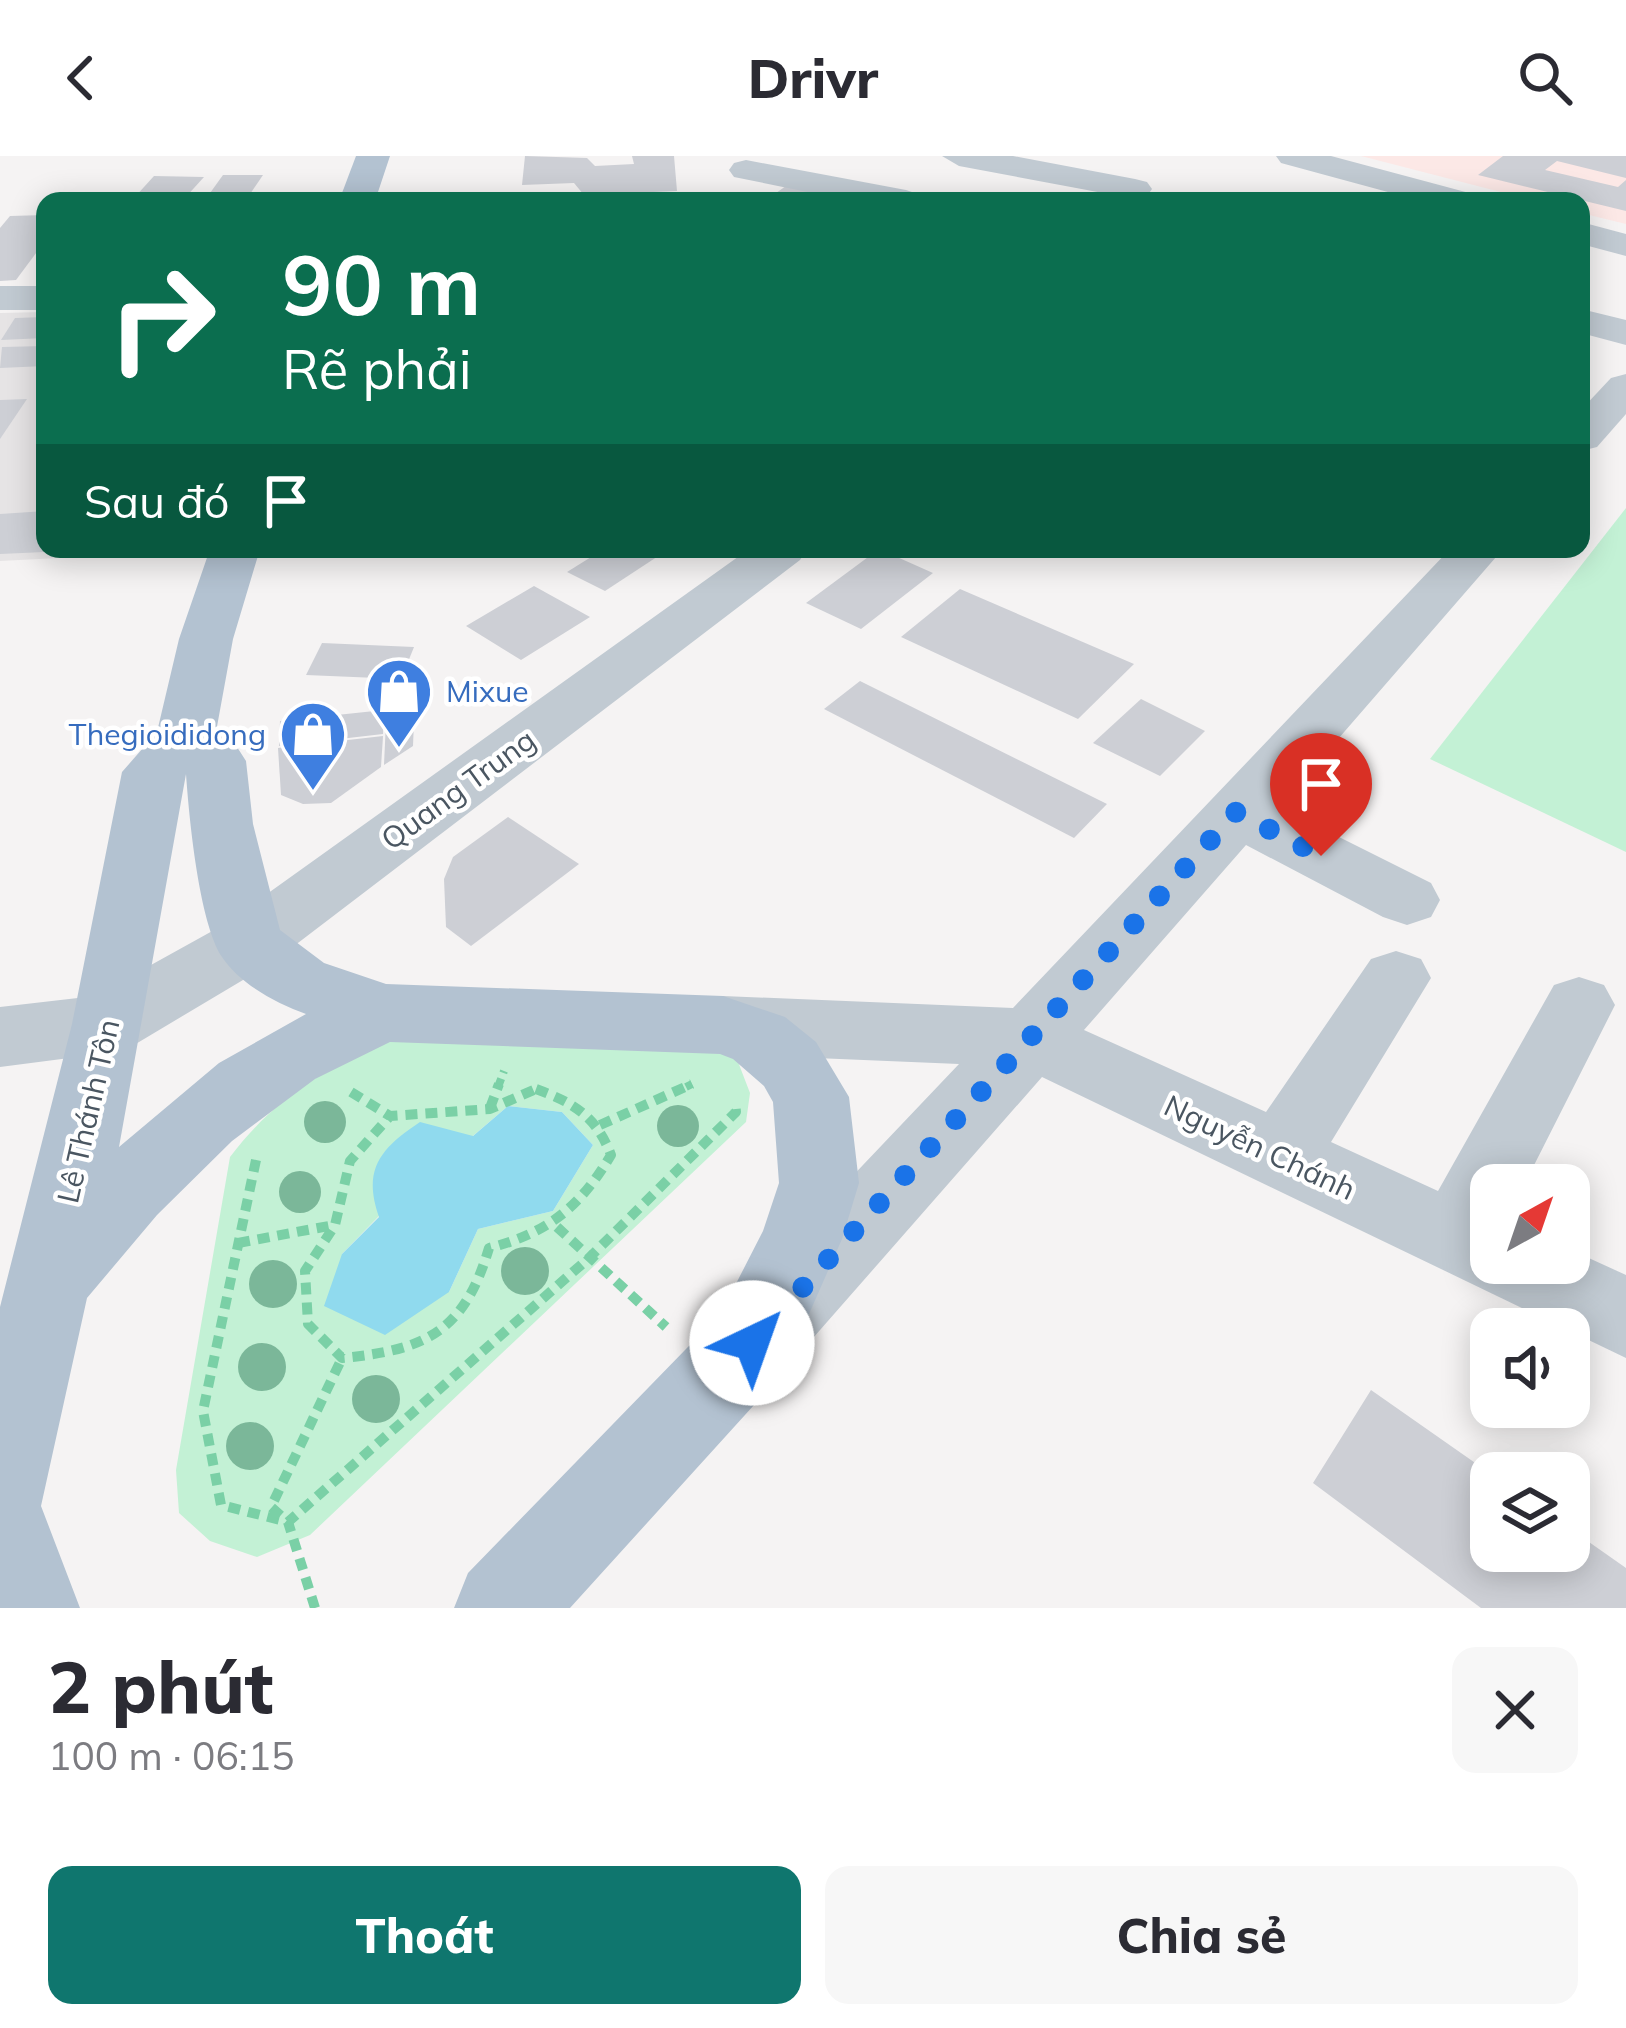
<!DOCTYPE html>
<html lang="vi">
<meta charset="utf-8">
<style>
body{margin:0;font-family:Mulish,sans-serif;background:#f7f7f7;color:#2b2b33;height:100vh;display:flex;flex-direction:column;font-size:45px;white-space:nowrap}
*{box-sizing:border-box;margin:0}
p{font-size:39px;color:#7c7c81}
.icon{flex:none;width:66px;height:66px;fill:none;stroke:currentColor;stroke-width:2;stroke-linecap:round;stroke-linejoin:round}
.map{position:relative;height:1452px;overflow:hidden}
.details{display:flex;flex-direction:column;background:#fff;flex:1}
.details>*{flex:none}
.banner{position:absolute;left:36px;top:36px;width:1554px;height:366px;border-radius:24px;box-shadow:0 6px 30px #0003;background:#0b6e4f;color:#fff;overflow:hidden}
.needle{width:78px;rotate:40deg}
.controls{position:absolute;left:1470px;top:1008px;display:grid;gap:24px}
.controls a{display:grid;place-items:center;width:120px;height:120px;border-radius:24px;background:#fff;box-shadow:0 6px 30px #0003;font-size:60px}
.pin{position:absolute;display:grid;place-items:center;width:102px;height:102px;color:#fff;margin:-123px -51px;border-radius:50% 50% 50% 0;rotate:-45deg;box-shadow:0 0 12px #0007}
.pin .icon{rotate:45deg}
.me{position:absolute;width:132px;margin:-66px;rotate:42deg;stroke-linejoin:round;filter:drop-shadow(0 0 9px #0008)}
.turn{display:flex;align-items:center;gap:42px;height:252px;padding:0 48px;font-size:54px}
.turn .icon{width:156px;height:156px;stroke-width:2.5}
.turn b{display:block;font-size:84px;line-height:102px}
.then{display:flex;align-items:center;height:114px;padding:0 48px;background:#0003;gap:24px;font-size:45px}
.round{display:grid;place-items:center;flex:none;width:126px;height:126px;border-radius:24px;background:#f7f7f7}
.head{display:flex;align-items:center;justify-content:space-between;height:204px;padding:0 48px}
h1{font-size:72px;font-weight:800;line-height:90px}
.primary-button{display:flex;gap:24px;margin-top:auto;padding:24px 48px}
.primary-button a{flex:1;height:138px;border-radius:24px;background:#0f766e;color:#fff;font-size:48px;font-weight:800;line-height:138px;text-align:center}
.primary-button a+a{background:#f7f7f7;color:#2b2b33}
header{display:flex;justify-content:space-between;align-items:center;height:156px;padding:0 48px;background:#fff;font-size:54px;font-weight:800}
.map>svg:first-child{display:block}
.education{fill:#e6e4e5}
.medical{fill:#fce8e6}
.green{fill:#c3f1d5;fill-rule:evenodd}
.water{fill:#90daee}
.building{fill:#cdcfd5}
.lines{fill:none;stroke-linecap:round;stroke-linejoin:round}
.path-far1{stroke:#7ad0a6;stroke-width:8;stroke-dasharray:9 6;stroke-linecap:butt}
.path{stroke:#7ad0a6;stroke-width:10;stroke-dasharray:12 8;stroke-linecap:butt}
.minor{fill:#c1cad2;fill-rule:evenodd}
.major{fill:#b3c2d1;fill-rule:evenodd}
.tree{fill:#7bb799}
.route{stroke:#1a73e8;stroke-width:21;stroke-dasharray:0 37.8}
.labels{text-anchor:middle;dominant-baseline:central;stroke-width:9;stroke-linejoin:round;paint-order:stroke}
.shop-label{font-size:30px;fill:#366cbe;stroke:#fff;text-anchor:start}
.street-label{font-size:30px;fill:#4a5661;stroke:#fff}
</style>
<header><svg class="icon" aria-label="back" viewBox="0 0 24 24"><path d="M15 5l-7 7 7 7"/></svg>Drivr<svg class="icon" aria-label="search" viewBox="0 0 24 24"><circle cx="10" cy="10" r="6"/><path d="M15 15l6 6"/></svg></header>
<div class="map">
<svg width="1626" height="1452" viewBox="0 0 1626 1452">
<rect width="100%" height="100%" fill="#f5f3f3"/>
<!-- education -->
<polygon class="education" points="45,156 45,393 157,393 155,397 0,405 0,157"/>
<!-- medical -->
<polygon class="medical" points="1361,0 1626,0 1626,68 1581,57 1581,45 1536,45"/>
<!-- green -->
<g class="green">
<polygon points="1626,352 1626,696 1430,603"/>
<path d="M 385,883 L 735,898 L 750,937 L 746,966 L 310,1379 L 257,1401 L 210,1385 L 179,1357 L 176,1314 L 230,1001 C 276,941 319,918 385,883 ZM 508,950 L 562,956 L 593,989 L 553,1055 L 478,1073 L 449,1136 L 342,1098 L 379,1060 Z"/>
</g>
<!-- water -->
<path class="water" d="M 508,950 L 562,956 L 593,989 L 553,1055 L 478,1073 L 449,1136 L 385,1179 L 324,1150 L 342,1098 L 379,1061 C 362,1013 381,992 420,966 L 473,980 Z"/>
<!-- building -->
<g class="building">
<polygon points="525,0 587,2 595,10 634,8 632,0 674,0 677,35 584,39 574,27 522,29"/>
<polygon points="1503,0 1626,0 1626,22 1557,5 1545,14 1618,31 1626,24 1626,55 1478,19"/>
<polygon points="223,19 263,19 246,44 205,44"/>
<polygon points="154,20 204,21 184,43 134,42"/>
<polygon points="786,30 848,43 848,45 766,44"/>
<polygon points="45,59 45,85 16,124 0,125 0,72 10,60"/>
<polygon points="45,161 45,182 1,184 15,162"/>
<polygon points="45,190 45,210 0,212 2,191"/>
<polygon points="27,243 0,283 0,244"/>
<polygon points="45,355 45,396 0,398 0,358"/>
<polygon points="604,393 669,393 605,435 567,416"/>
<polygon points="879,393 933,417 861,473 806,447"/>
<polygon points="534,430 590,461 521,504 466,470"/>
<polygon points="960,433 1134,508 1078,563 901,481"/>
<polygon points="322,487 414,491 401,523 306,519"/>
<polygon points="860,525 1107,648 1074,682 824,553"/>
<polygon points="415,539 413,590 384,609 387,544"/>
<polygon points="1141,543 1205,575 1160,620 1093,587"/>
<polygon points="384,554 383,578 279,590 280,565"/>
<polygon points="383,580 381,611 331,647 303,648 281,639 278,592"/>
<polygon points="508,661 579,708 471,790 446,771 444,723 453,701"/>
<polygon points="1371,1234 1491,1318 1491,1395 1569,1395 1569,1372 1626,1412 1626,1452 1481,1452 1313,1327"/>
</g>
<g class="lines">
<!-- path-far1 -->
<g class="path-far1">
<polyline points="498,931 504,915"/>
<polyline points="686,931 692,928"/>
</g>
<!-- path -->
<g class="path">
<path d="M 536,933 C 574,947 596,960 611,999 C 580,1051 548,1077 489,1092 C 464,1176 426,1194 342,1202 L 308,1168 L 305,1115 L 335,1069 L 350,1005 L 390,960 L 490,953 Z"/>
<polyline points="351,936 390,960"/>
<polyline points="490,952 499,928"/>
<polyline points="600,969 692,928"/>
<polyline points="256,1004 203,1255 221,1349 288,1366 589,1102 736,956 735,945"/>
<polyline points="557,1071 666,1171"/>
<polyline points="238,1087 334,1069"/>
<polyline points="315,1452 288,1366 271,1351 342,1202"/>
</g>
<!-- minor -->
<g class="minor">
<polygon points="942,0 1013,0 1135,23 1147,26 1152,33 1147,40 1135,43 959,10"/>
<polygon points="1276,0 1331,0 1473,38 1479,45 1421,45 1281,7"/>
<polygon points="746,4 906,34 918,38 924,45 852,45 734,21 729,14 734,7"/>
<polygon points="1581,66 1626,78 1626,100 1581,88"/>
<rect x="0" y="130" width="45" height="24"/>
<polygon points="1581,153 1626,164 1626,189 1581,177"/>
<polygon points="1626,218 1626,258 1597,291 1581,295 1581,254 1611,222"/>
<polygon points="749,393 807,393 800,404 273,806 134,889 108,897 0,911 0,851 95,840 225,768"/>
<polygon points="1450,393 1503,393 1279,651 1431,727 1440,744 1431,761 1407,769 1383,761 1246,689 1084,874 1266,956 1371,803 1396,795 1421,803 1431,822 1331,986 1438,1035 1554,829 1579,821 1604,829 1615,849 1524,1029 1491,1029 1491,1107 1569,1107 1569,1093 1626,1119 1626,1202 1042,921 806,1190 776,1202 746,1190 733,1161 746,1132 959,908 723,898 697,890 687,869 697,848 723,840 1013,852"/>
</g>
<!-- major -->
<g class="major">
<polygon points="356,0 390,0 375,45 339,45"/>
<path d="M 210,393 L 260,393 L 233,483 L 216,576 L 237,591 L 246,605 L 253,668 L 280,774 L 324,807 L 386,828 L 723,840 L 785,861 L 816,886 L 849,941 L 859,1027 L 842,1083 L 783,1217 L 570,1452 L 454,1452 L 468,1417 L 721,1157 L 763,1075 L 779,1027 L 773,946 L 764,930 L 733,903 L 720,898 L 390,886 L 315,923 L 232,985 L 157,1059 L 87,1142 L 41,1350 L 80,1452 L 0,1452 L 0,1151 L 72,868 L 122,616 L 157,576 L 179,483 ZM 186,618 C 189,661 199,766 222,801 C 241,829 276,847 306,858 L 219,907 L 119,991 Z"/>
</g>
</g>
<!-- trees -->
<g class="tree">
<circle cx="325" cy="966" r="21"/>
<circle cx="678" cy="970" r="21"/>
<circle cx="300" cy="1036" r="21"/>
<circle cx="525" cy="1115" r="24"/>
<circle cx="273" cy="1128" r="24"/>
<circle cx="262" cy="1211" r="24"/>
<circle cx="376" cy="1243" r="24"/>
<circle cx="250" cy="1290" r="24"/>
</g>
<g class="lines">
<!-- route -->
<polyline class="route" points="752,1187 1236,656 1321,700"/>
</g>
<!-- icons -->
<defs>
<symbol id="shop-pin" viewBox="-11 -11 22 30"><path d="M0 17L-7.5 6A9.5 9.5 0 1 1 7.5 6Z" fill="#3f7fe0" stroke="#fff"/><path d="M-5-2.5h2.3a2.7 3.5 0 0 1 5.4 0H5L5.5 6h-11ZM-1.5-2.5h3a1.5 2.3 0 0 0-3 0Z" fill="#fff"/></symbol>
</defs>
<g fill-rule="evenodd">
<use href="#shop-pin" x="361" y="497" width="76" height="104"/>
<use href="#shop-pin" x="275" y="540" width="76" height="104"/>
</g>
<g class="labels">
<!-- shop labels -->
<g class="shop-label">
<text x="446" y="535">Mixue</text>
<text x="266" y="578" text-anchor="end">Thegioididong</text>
</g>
<!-- street labels -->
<g class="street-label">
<text transform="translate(458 633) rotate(-36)">Quang Trung</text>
<text transform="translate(88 955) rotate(-77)">Lê Thánh Tôn</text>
<text transform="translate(1260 991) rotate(25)">Nguyễn Chánh</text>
</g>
</g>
</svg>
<div class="controls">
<a><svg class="needle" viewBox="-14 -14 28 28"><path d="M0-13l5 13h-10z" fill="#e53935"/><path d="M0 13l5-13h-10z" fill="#7c7c81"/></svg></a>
<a><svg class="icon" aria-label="sound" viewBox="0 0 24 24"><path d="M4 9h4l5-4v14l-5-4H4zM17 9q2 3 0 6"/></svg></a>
<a><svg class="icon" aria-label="layers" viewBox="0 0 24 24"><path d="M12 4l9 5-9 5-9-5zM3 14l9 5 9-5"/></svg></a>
</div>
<div class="pin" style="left:1321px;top:700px;background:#d93025"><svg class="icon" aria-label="arrive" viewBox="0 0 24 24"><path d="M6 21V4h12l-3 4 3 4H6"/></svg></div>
<svg class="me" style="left:752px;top:1187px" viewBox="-20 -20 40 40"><circle r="19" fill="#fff"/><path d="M0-13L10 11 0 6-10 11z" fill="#1a73e8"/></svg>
<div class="banner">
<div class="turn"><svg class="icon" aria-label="right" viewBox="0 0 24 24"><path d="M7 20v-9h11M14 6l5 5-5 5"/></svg><div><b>90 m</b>Rẽ phải</div></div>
<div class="then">Sau đó<svg class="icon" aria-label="arrive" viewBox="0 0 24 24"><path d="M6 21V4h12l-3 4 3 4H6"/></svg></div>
</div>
</div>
<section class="details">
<div class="head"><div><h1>2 phút</h1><p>100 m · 06:15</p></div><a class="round"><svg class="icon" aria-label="close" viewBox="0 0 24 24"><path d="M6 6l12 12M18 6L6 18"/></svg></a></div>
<div class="primary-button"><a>Thoát</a><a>Chia sẻ</a></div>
</section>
